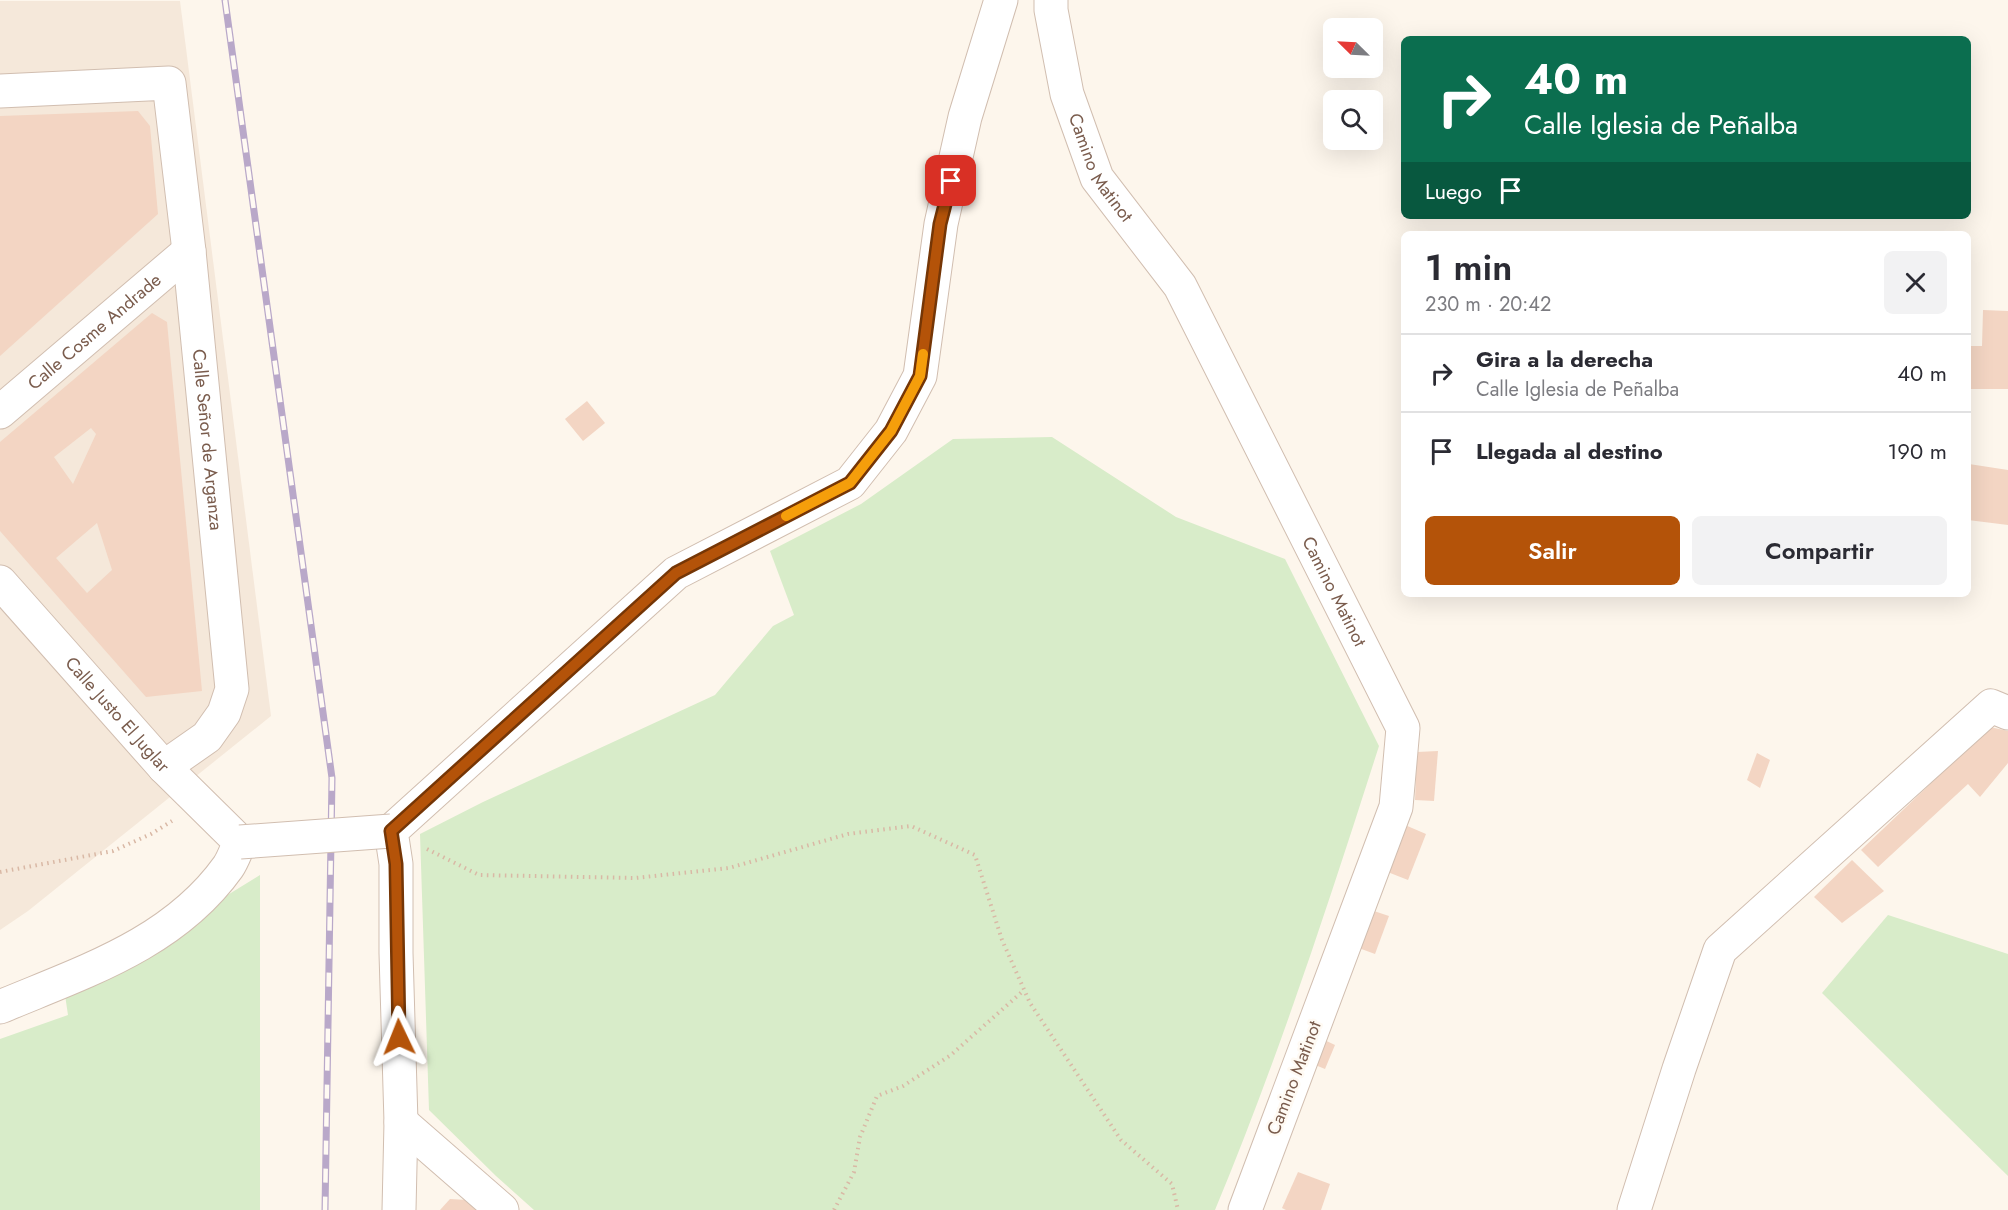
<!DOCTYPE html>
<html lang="es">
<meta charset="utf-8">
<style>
body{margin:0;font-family:Jost,sans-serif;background:#f2f2f3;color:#2b2b33;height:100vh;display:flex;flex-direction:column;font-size:22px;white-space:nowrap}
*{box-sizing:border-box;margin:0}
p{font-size:20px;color:#7c7c81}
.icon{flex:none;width:33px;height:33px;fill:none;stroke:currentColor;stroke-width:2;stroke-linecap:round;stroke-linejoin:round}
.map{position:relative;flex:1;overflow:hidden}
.details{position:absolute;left:1401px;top:231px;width:570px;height:366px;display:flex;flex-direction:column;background:#fff;border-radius:9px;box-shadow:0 6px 24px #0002}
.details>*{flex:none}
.top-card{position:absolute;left:1401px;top:36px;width:570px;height:183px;border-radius:9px;box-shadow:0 6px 24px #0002;background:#0b6e4f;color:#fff;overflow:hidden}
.needle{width:39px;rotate:294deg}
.buttons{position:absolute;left:1323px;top:18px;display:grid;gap:12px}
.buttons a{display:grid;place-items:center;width:60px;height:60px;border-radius:9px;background:#fff;box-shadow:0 6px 24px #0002;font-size:30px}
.pin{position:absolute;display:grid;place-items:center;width:51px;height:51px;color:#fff;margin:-26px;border-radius:12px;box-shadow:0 3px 9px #0006}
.me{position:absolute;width:66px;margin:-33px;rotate:358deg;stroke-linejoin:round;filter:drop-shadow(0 0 4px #0008)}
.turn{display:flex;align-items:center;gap:21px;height:126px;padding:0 24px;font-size:27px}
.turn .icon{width:78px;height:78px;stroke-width:2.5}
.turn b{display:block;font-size:42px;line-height:51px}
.then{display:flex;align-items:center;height:57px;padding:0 24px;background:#0003;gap:12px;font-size:22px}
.round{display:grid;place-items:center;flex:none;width:63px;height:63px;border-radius:9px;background:#f2f2f3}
.overview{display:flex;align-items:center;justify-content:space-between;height:102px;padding:0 24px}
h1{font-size:36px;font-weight:600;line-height:45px}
.primary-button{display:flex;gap:12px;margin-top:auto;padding:12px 24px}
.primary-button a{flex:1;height:69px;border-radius:9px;background:#b45309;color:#fff;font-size:24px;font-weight:600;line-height:69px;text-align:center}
.primary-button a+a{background:#f2f2f3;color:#2b2b33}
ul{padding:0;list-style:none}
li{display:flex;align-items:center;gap:18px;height:78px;padding:0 24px;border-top:2px solid #e1e1e2}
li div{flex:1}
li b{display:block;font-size:22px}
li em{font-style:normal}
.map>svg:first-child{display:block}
.residential{fill:#f5e8da}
.green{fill:#d8ecc9}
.building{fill:#f3d5c3;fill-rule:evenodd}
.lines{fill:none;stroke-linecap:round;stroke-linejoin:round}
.minor-casing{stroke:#d1beb0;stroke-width:35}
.path{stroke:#d9b8a5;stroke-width:4;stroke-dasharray:1.5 4.5;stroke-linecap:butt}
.minor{stroke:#fff;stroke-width:33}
.rail-casing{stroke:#b9a8c9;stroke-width:7}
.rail{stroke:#fffaf3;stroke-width:4.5;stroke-dasharray:14;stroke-linecap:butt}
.minor-bridge-casing{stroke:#d1beb0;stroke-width:35;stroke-linecap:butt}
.minor-bridge{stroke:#fff;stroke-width:33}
.route-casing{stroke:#753606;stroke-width:15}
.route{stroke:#b45309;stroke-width:10}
.slow{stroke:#f59e0b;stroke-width:10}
.labels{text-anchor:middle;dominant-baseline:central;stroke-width:5;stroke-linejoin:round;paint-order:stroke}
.street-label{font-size:18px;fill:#7a5c4d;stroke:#fffaf3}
</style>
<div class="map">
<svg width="2008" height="1210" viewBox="0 0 2008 1210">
<rect width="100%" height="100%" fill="#fdf6ec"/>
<!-- residential -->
<polygon class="residential" points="0,1 180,1 271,716 28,911 0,930"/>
<!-- green -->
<g class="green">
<path d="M 1052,437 L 1176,517 L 1285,559 L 1379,746 C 1329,902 1278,1059 1215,1210 L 534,1210 L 496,1176 L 429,1110 L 420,834 L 483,802 L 715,695 L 773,626 L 794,615 L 770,551 L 861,504 L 953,439 Z"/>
<polygon points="260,875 260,1210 0,1210 0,1039 68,1015 65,995"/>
<polygon points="1888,915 2008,954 2008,1176 1822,993"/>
</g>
<!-- building -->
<g class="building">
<polygon points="138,111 150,126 158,214 0,356 0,116"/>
<polygon points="1983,310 2008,311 2008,389 1968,389 1968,346 1982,346"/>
<path d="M 152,313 L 167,322 L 202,691 L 146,697 L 0,531 L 0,442 ZM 91,428 L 96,434 L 73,484 L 54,457 ZM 97,523 L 112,570 L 87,593 L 56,558 Z"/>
<polygon points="587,401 605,423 583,441 565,419"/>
<polygon points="1969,464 2008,470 2008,525 1968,520"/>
<polygon points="1990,727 2008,731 2008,763 1980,797 1968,784 1878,867 1861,850"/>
<polygon points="1438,751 1434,801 1415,800 1417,752"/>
<polygon points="1757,753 1770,760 1760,788 1747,780"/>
<polygon points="1405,825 1426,834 1408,880 1385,871"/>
<polygon points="1852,860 1884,891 1842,923 1814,897"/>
<polygon points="1371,910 1389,916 1375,954 1356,947"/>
<polygon points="1318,1037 1335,1045 1325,1069 1308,1062"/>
<polygon points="1298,1172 1330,1184 1321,1210 1286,1210 1282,1208"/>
<polygon points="450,1199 486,1201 495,1210 440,1210"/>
</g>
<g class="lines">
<defs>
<g id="minor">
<path id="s1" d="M 1051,0 L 1051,10 L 1067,94 L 1097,178 L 1180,286 L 1403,728 L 1396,807 L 1245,1210"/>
<path id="s2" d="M 0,91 L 169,83 L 189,251 L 232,689 L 224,713 L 207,737 L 164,767"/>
<path id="s3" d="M 0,412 L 189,251"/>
<path id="s4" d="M 0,582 L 164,767 L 240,842 C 236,850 233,860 228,867 C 173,944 83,972 0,1007"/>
<polyline points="401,1122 502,1210"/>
<polyline points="399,1210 401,1122 396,953 396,864 391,831 676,573 850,483 891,431 920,376 941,224 965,117 1001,0"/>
<polyline points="1634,1210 1679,1069 1720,950 1991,706 2008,713"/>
</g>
</defs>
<!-- minor casing -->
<use href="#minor" class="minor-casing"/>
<!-- path -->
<g class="path">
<polyline points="427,849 479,875 635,878 729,868 848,834 911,826 975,855 1002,940 1030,1003 1121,1140 1172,1184 1178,1210"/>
<polyline points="0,872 113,851 151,834 172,821"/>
<polyline points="834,1210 854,1172 860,1137 877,1096 903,1086 951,1055 1024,990"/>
</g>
<!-- minor -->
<use href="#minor" class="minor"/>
<defs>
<polyline id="rail" points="225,0 332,778 325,1210"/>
</defs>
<!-- rail casing -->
<use href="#rail" class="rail-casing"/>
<!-- rail -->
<use href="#rail" class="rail"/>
<defs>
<polyline id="minor-bridge" points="240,842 391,831"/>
</defs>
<!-- minor-bridge casing -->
<use href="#minor-bridge" class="minor-bridge-casing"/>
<!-- minor-bridge -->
<use href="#minor-bridge" class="minor-bridge"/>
</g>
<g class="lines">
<defs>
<polyline id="route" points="399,1037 396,864 391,831 676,573 850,483 891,431 920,376 940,224 951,181"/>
</defs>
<!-- route casing -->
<use href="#route" class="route-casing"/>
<!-- route -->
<use href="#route" class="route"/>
<!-- slow -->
<polyline class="slow" points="786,516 850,483 891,431 920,376 923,354"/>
</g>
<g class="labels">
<!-- street labels -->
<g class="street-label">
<text stroke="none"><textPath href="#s1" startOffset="177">Camino Matinot</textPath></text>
<text stroke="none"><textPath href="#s3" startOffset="124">Calle Cosme Andrade</textPath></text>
<text stroke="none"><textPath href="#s2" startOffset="528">Calle Señor de Arganza</textPath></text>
<text stroke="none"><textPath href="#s1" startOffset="663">Camino Matinot</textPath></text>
<text stroke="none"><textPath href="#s4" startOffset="177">Calle Justo El Juglar</textPath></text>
<text transform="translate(1294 1078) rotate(-69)">Camino Matinot</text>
</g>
</g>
</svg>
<div class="buttons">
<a><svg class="needle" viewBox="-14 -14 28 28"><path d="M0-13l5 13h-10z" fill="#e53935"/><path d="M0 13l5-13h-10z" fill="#7c7c81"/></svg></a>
<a><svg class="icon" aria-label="search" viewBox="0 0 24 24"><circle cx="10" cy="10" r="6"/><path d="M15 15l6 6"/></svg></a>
</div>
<div class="pin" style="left:951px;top:181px;background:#d93025"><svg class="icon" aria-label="arrive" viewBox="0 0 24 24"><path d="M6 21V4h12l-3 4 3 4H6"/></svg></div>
<svg class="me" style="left:399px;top:1037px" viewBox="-20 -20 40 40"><path d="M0-17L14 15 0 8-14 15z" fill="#b45309" stroke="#fff" stroke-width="4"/></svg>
<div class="top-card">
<div class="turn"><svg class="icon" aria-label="right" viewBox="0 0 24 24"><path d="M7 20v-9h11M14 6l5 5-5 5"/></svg><div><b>40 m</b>Calle Iglesia de Peñalba</div></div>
<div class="then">Luego<svg class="icon" aria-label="arrive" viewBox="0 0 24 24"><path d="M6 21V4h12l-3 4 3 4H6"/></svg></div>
</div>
<section class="details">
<div class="overview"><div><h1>1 min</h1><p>230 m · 20:42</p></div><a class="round"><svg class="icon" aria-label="close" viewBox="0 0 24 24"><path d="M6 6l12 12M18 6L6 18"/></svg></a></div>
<ul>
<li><svg class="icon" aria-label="right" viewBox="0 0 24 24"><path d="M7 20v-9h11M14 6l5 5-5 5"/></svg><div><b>Gira a la derecha</b><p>Calle Iglesia de Peñalba</p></div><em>40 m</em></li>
<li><svg class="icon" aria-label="arrive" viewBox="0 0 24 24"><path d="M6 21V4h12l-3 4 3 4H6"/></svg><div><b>Llegada al destino</b></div><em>190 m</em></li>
</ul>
<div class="primary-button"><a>Salir</a><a>Compartir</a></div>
</section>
</div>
